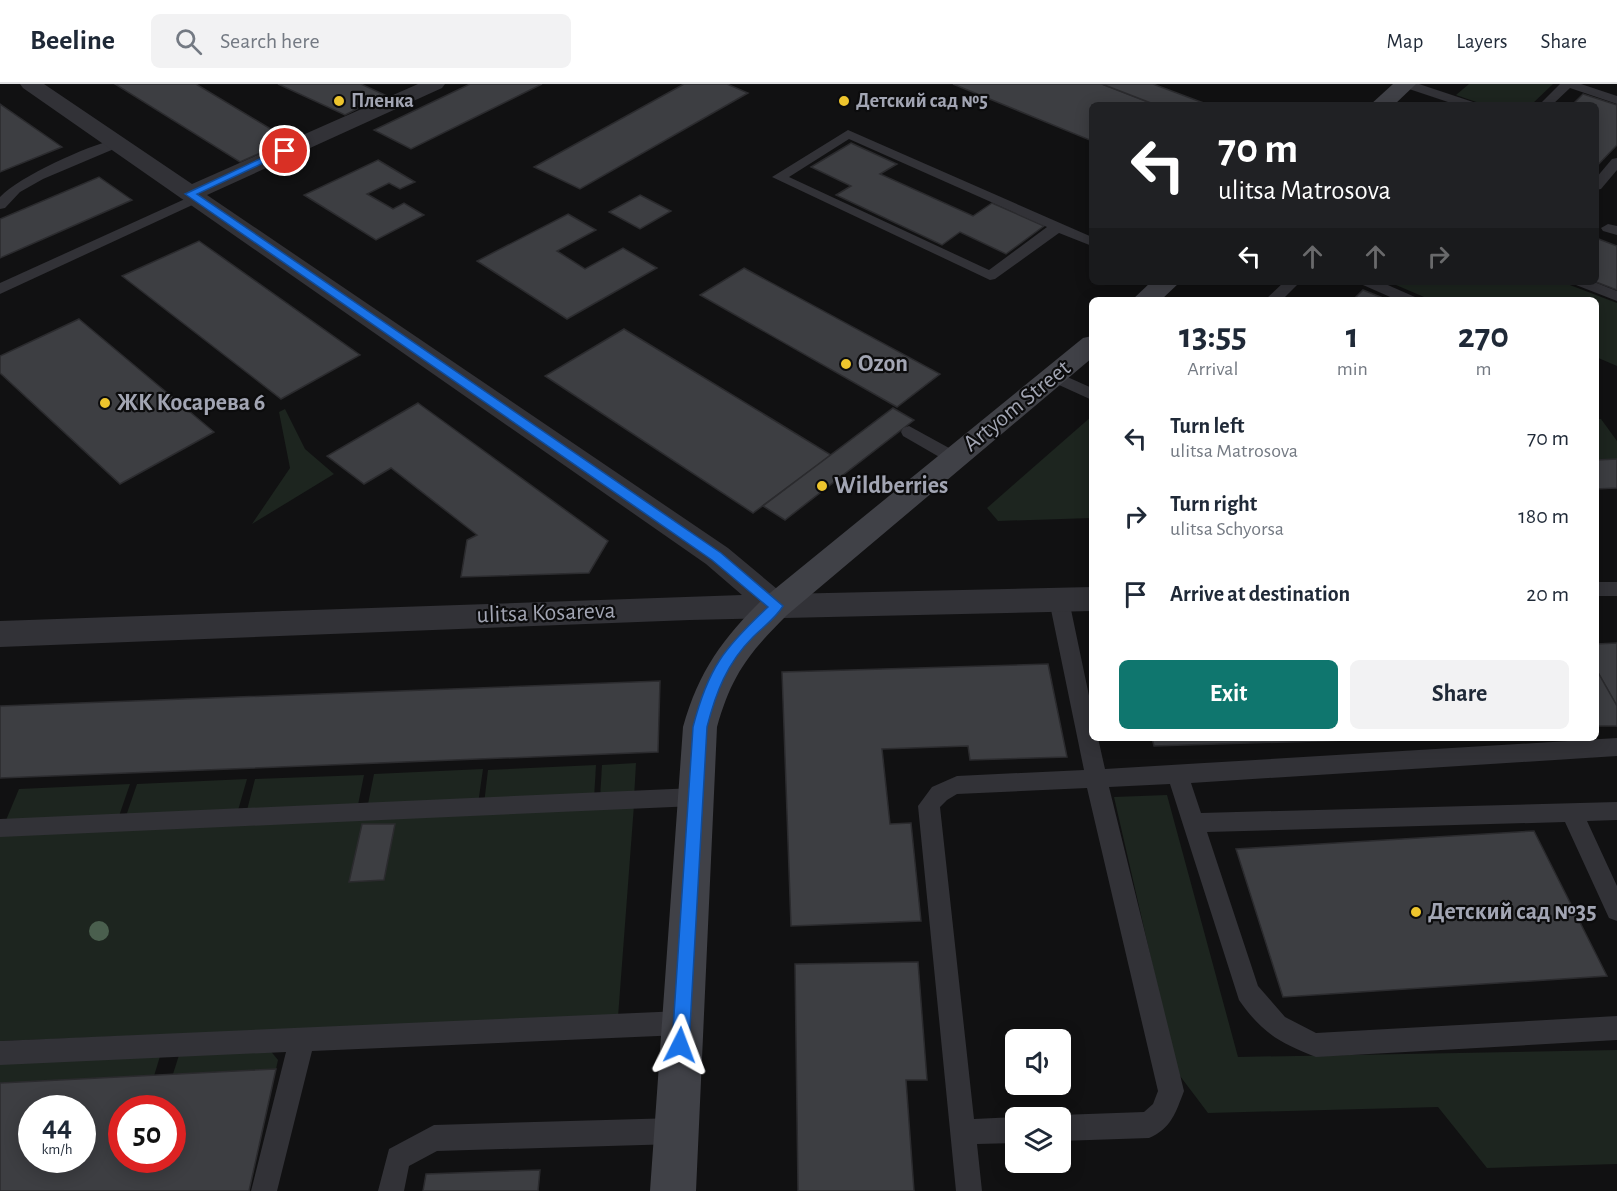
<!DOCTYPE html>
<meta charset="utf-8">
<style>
body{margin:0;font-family:"Alegreya Sans",sans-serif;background:#f2f2f3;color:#1f2937;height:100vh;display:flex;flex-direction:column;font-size:22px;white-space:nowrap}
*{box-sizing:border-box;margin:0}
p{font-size:20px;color:#747a83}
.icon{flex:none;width:33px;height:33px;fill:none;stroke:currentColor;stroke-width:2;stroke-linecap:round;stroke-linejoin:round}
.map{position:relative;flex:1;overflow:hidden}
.sheet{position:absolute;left:1089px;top:213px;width:510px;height:444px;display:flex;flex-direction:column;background:#fff;border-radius:9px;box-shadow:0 3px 15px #0003}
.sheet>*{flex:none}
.banner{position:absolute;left:1089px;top:18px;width:510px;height:183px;border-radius:9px;box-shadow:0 3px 15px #0003;background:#202124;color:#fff;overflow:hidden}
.tools{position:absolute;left:1005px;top:945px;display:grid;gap:12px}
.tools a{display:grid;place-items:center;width:66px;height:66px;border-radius:9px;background:#fff;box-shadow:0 3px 15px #0003;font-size:30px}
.speed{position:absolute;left:18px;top:1011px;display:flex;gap:12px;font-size:30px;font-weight:700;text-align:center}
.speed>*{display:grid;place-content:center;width:78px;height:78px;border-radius:50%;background:#fff;box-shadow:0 3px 15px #0003;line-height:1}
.speed small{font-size:15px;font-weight:400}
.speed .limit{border:9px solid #d22;background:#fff;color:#111}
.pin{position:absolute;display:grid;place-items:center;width:51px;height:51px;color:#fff;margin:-26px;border:3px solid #fff;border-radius:50%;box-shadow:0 2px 6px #0007}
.me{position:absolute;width:66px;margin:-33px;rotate:3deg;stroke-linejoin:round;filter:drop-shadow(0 0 4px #0008)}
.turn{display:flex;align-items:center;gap:21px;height:126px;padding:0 30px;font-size:27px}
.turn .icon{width:78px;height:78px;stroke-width:2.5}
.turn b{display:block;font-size:42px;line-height:51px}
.lanes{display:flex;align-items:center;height:57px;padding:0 30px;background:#0003;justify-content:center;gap:30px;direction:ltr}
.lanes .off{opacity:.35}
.eta{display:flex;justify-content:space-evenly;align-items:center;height:102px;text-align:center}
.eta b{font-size:36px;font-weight:600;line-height:42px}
.button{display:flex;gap:12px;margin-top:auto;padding:12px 30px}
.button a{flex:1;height:69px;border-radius:9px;background:#0f766e;color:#fff;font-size:24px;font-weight:600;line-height:69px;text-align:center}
.button a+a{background:#f2f2f3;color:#1f2937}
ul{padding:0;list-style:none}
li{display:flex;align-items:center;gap:18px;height:78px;padding:0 30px}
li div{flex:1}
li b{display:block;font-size:22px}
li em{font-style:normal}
header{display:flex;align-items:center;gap:36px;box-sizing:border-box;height:84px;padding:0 30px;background:#fff;border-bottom:2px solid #e0e1e3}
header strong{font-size:28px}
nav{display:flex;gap:33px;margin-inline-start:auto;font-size:21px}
.search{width:420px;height:54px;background:#f2f2f3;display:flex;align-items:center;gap:15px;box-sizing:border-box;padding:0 21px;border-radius:9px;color:#747a83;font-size:22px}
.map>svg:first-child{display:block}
.green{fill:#1d251f}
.building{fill:#3d3e42;stroke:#2b2b2e;stroke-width:1.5;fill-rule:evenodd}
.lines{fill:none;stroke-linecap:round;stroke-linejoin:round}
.service{fill:#323237;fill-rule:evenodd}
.minor{fill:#323237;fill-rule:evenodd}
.secondary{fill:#404147;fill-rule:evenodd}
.tree{fill:#4a5f4e}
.route{fill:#1a73e8;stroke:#114b97;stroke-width:1.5}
.poi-dot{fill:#eec52d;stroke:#0c0c0d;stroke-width:2}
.labels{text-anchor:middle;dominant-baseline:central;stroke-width:4.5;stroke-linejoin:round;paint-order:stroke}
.far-poi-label{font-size:20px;font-weight:bold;fill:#a2a5b3;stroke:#0c0c0d;text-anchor:start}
.poi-label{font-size:24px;font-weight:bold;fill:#a2a5b3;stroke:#0c0c0d;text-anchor:start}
.street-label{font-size:24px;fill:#a2a5b3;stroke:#0c0c0d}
</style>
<header>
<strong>Beeline</strong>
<div class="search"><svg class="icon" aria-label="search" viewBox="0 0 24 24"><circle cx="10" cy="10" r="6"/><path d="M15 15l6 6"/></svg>Search here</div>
<nav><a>Map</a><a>Layers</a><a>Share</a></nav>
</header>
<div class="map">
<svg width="1617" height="1107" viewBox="0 0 1617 1107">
<rect width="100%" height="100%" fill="#111112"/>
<!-- green -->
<g class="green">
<polygon points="1469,0 1553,0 1531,21 1485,21 1456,11"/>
<polygon points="1389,198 1562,198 1617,219 1617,282 1596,273 1596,216 1431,216"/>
<polygon points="285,325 305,365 334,390 252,440 290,384 279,328"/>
<polygon points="1092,332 1092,434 998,437 987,424"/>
<polygon points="1596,335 1601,335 1617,357 1617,375 1596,376"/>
<polygon points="636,679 634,714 600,715 602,681"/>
<polygon points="596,681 594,715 484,720 488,686"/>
<polygon points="483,685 478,720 367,725 374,690"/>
<polygon points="364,691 357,726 246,730 255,695"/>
<polygon points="247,695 237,730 125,735 137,700"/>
<polygon points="130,700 118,735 4,741 19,705"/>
<polygon points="1167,711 1238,973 1617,966 1617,1080 1487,1084 1438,1023 1208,1029 1177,988 1114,713"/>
<polygon points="634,721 618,933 0,957 0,751"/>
<polygon points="269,965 278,976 276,985 173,990 180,968"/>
<polygon points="161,969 154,992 0,999 0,975"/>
</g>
<!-- building -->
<g class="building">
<polygon points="115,0 196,0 289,56 240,78"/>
<polygon points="278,0 361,0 385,11 345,31"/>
<polygon points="470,0 542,0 411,65 374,46"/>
<polygon points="684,0 727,0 748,9 580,105 534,83"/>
<polygon points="953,0 1102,0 1156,21 1092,21 1092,57"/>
<polygon points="1102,0 1153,0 1209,21 1156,21"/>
<polygon points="1583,10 1617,21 1617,61 1596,83 1596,21 1572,21"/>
<polygon points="0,20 62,63 0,88"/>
<polygon points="851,59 897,80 880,90 973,132 992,119 1044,142 1006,170 960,148 942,161 836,111 851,102 811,83"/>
<polygon points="378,76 415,98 400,105 389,99 367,110 393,125 404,119 424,131 376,156 304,111"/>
<polygon points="99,93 132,116 0,174 0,135"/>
<polygon points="640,111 671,127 640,145 609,128"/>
<polygon points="568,130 596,146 557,167 585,185 623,164 657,184 567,235 477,177"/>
<polygon points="1596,154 1617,162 1617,206 1596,198"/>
<polygon points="199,157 360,271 281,315 122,192"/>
<polygon points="744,184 940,290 897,323 700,211"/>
<polygon points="1363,206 1388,216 1353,216"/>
<polygon points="79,235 214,348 120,400 0,289 0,272"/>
<polygon points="624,245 831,371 753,429 545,292"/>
<polygon points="418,319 608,457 589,489 461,493 467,456 477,451 391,384 364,400 327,372"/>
<polygon points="893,324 914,336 785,436 763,422"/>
<polygon points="1617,375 1617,404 1596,405 1596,376"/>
<polygon points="1617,559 1617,622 1596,585 1596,560"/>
<polygon points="1048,580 1067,673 970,676 968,662 882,665 890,740 911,739 921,837 791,842 782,588"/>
<polygon points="1596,585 1617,622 1617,642 1596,642"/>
<polygon points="660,597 658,668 0,694 0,622"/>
<polygon points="1152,654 1413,654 1154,662"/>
<polygon points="362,740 395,740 384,796 349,798"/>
<polygon points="1534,747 1607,892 1283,913 1236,765"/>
<polygon points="918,878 927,996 906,996 914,1107 798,1107 795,880"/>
<path d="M 276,985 L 249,1107 L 0,1107 L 0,999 ZM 32,1024 L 82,1024 L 82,1076 L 32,1076 ZM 122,1024 L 172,1024 L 172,1076 L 122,1076 Z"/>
<polygon points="540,1086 538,1107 423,1107 426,1090"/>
</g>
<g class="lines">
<!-- service -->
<g class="service">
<polygon points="1401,0 1419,0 1473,18 1475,21 1457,21 1403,3"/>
<polygon points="1560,0 1581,0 1617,12 1617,20 1570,4 1552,21 1539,21"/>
<path d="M 848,46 L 1092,153 L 1092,162 L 1059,149 L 995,195 L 990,196 L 772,93 ZM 849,55 L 1047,143 L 989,186 L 789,93 Z"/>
<path d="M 116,55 L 123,59 L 121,62 L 43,95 L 20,108 L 5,124 L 0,125 L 0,113 C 20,92 87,62 116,55 Z"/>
<polygon points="1617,74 1617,86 1601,105 1596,106 1596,94 1612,75"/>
<polygon points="196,110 203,114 201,117 0,210 0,199"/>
<polygon points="1608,140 1617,142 1617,151 1603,147 1601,144"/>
<polygon points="1284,198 1300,198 1282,216 1265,216"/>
<polygon points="1361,198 1381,198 1415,213 1418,216 1397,216 1363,201"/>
<polygon points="1574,198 1594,198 1617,207 1617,217 1576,201"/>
<polygon points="1054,287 1092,304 1092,316 1048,296 1046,292"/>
<polygon points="909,342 960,370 963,374 960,378 948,378 903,352 901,348 903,344"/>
<rect x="1596" y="498" width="21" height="14"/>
<path d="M 1059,509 L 1066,511 L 1069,516 L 1092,626 L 1092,654 L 1098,654 L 1105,685 L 1617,654 L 1617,672 L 1191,699 L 1201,729 L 1617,718 L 1617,736 L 1587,737 L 1617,802 L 1617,837 L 1609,834 L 1565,738 L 1207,748 L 1258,902 L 1285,933 L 1316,949 L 1617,932 L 1617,956 L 1316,973 C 1280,959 1262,949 1239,916 L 1170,700 L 1109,703 L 1184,1007 C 1176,1028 1171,1045 1149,1054 L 1060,1057 L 1060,1034 L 1054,1034 L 1060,1031 L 1144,1028 L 1153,1020 L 1158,1007 L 1087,704 L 957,710 L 947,716 L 940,723 L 974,1035 L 1016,1033 L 1017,1034 L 1016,1059 L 977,1060 L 982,1107 L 956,1107 L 918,722 L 932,703 L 957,692 L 1084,686 L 1049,516 L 1052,511 Z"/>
<polygon points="695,704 703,707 706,713 703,719 695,722 0,753 0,735"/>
<polygon points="681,927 690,931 693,939 690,947 681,951 312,967 277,1107 251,1107 286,968 0,981 0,957"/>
<polygon points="676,1034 685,1038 689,1047 685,1056 676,1060 437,1067 409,1082 404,1107 378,1107 389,1065 434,1041"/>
</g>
<!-- minor -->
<polygon class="minor" points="20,0 44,0 192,100 418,0 445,0 442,4 207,111 728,464 783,510 1092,503 1092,527 690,536 0,563 0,537 742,511 706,480 23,4"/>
<!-- secondary -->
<g class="secondary">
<polygon points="1393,0 1416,0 1394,21 1370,21"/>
<polygon points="1151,198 1180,198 1161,216 1132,216"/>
<path d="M 1092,252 L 1092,274 L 787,531 C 749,569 732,590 717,643 L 696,1107 L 650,1107 L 683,643 C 699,586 723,554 765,513 L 1083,254 Z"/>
</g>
</g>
<!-- trees -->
<circle class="tree" cx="99" cy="847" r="10"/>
<!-- route -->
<path class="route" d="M 281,65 L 289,67 L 197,110 L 721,469 L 783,522 C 776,534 763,543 753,553 C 727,579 716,608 707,643 L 689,961 L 686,967 L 680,969 L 674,967 L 672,961 L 693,643 C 708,584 724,564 768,523 L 712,476 L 185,110 Z"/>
<!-- markers -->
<g class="poi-dot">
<circle cx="339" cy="17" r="6"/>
<circle cx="844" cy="17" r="6"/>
<circle cx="846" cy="280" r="6"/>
<circle cx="105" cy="319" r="6"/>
<circle cx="822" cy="402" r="6"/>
<circle cx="1416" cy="828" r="6"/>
</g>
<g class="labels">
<!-- far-poi labels -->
<g class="far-poi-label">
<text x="351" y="17">Пленка</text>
<text x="856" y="17">Детский сад №5</text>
</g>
<!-- poi labels -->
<g class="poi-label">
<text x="858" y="280">Ozon</text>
<text x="117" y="319">ЖК Косарева 6</text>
<text x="834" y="402">Wildberries</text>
<text x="1428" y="828">Детский сад №35</text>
</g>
<!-- street labels -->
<g class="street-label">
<text transform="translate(1017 322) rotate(-39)">Artyom Street</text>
<text transform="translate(546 529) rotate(-2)">ulitsa Kosareva</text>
</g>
</g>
</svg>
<div class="tools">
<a><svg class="icon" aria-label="sound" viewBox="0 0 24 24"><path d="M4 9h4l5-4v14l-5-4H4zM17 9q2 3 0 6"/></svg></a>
<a><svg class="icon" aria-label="layers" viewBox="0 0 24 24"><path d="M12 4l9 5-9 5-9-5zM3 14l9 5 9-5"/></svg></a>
</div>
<div class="speed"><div>44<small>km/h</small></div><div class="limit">50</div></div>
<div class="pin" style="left:285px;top:67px;background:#d93025"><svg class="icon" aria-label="arrive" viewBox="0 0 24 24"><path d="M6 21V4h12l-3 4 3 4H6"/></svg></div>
<svg class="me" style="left:680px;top:961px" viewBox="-20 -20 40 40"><path d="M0-17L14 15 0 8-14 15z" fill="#1a73e8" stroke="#fff" stroke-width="4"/></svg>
<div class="banner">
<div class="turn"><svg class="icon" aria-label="left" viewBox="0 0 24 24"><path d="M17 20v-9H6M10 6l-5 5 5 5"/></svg><div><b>70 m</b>ulitsa Matrosova</div></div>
<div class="lanes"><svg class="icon" aria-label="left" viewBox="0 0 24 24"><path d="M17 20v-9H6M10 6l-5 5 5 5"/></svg><svg class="icon off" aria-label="ahead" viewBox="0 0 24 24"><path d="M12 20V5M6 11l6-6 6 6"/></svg><svg class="icon off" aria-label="ahead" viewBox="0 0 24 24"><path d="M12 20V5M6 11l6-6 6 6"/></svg><svg class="icon off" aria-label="right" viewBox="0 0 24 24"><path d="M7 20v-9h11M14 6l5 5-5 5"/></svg></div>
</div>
<section class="sheet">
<div class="eta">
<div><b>13:55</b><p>Arrival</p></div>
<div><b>1</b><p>min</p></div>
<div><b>270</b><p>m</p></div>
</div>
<ul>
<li><svg class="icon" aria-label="left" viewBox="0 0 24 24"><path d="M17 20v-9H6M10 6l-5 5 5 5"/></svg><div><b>Turn left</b><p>ulitsa Matrosova</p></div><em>70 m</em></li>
<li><svg class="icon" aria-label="right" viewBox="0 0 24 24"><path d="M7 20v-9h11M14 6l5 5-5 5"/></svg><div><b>Turn right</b><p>ulitsa Schyorsa</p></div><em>180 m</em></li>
<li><svg class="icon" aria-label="arrive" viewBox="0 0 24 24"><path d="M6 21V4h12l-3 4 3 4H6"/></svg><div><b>Arrive at destination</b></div><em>20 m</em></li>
</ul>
<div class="button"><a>Exit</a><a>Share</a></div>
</section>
</div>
